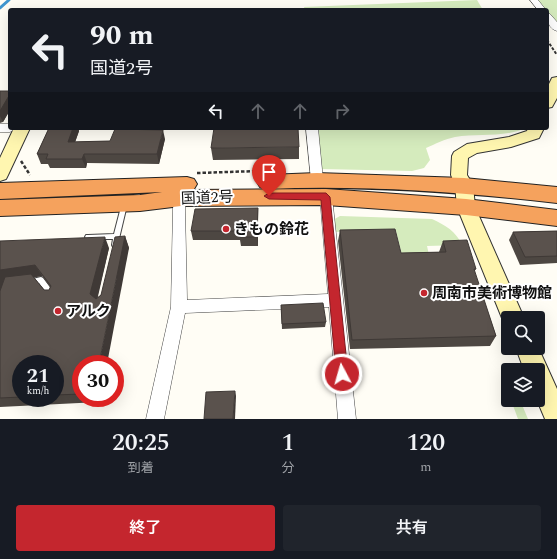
<!DOCTYPE html>
<html lang="ja">
<meta charset="utf-8">
<style>
body{margin:0;font-family:Spectral,"Noto Sans JP",serif;background:#20242c;color:#f1f3f6;height:100vh;display:flex;flex-direction:column;font-size:15px;white-space:nowrap}
*{box-sizing:border-box;margin:0}
p{font-size:13px;color:#9ea1a6}
.icon{flex:none;width:22px;height:22px;fill:none;stroke:currentColor;stroke-width:2;stroke-linecap:round;stroke-linejoin:round}
.map{position:relative;height:419px;overflow:hidden}
.details{display:flex;flex-direction:column;background:#171b24;flex:1}
.details>*{flex:none}
.hud{position:absolute;left:8px;top:8px;width:541px;height:122px;border-radius:4px;box-shadow:0 4px 16px #0002;background:#171b24;color:#f1f3f6;overflow:hidden}
.tools{position:absolute;left:501px;top:311px;display:grid;gap:8px}
.tools a{display:grid;place-items:center;width:44px;height:44px;border-radius:4px;background:#171b24;box-shadow:0 4px 16px #0002;font-size:20px}
.speed{position:absolute;left:12px;top:355px;display:flex;gap:8px;font-size:20px;font-weight:700;text-align:center}
.speed>*{display:grid;place-content:center;width:52px;height:52px;border-radius:50%;background:#171b24;box-shadow:0 4px 16px #0002;line-height:1}
.speed small{font-size:10px;font-weight:400}
.speed .limit{border:6px solid #d22;background:#fff;color:#111}
.pin{position:absolute;display:grid;place-items:center;width:34px;height:34px;color:#fff;margin:-41px -17px;border-radius:50% 50% 50% 0;rotate:-45deg;box-shadow:0 0 4px #0007}
.pin .icon{rotate:45deg}
.me{position:absolute;width:44px;margin:-22px;rotate:354deg;stroke-linejoin:round;filter:drop-shadow(0 0 3px #0008)}
.turn{display:flex;align-items:center;gap:14px;height:84px;padding:0 16px;font-size:18px}
.turn .icon{width:52px;height:52px;stroke-width:2.5}
.turn b{display:block;font-size:28px;line-height:34px}
.lanes{display:flex;align-items:center;height:38px;padding:0 16px;background:#0003;justify-content:center;gap:20px;direction:ltr}
.lanes .off{opacity:.35}
.eta{display:flex;justify-content:space-evenly;align-items:center;height:68px;text-align:center}
.eta b{font-size:24px;font-weight:600;line-height:28px}
.cta{display:flex;gap:8px;margin-top:auto;padding:8px 16px}
.cta a{flex:1;height:46px;border-radius:4px;background:#c4262e;color:#fff;font-size:16px;font-weight:600;line-height:46px;text-align:center}
.cta a+a{background:#20242c;color:#f1f3f6}
.map>svg:first-child{display:block}
.green{fill:#d5ebbd}
.lines{fill:none;stroke-linecap:round;stroke-linejoin:round}
.stream{stroke:#3f96cf;stroke-width:3}
.lane-casing{stroke:#444;stroke-width:2}
.street-casing{stroke:#444;stroke-width:1}
.secondary-casing{stroke:#333;stroke-width:2}
.highway-casing{stroke:#222;stroke-width:2}
.path-far1{stroke:#333;stroke-width:2;stroke-dasharray:3 1.5;stroke-linecap:butt}
.path{stroke:#333;stroke-width:2.5;stroke-dasharray:3.5 2;stroke-linecap:butt}
.lane{fill:#fff;fill-rule:evenodd}
.street{fill:#fff;fill-rule:evenodd}
.secondary{fill:#fff6b0;fill-rule:evenodd}
.highway{fill:#f5a25d;fill-rule:evenodd}
.wall{fill:#4d4742;fill-rule:evenodd}
.shaded-wall{fill:#3f3936}
.building{fill:#5a524d;stroke:#3f3936}
.route{fill:#c4262e;stroke:#7f191e}
.poi-dot{fill:#c4262e;stroke:#fff;stroke-width:1.5}
.labels{text-anchor:middle;dominant-baseline:central;stroke-width:4;stroke-linejoin:round;paint-order:stroke}
.street-label{font-size:15px;fill:#111;stroke:#fff}
.poi-label{font-size:15px;font-weight:bold;fill:#111;stroke:#fff;text-anchor:start}
</style>
<div class="map">
<svg width="557" height="419" viewBox="0 0 557 419">
<rect width="100%" height="100%" fill="#fffdf5"/>
<!-- green -->
<g class="green">
<polygon points="477,0 483,10 305,10 304,7"/>
<polygon points="538,0 557,0 557,25"/>
<path d="M 317,128 L 526,128 C 503,138 478,133 455,137 C 445,139 435,144 426,148 L 430,160 L 424,168 L 412,171 L 321,169 Z"/>
<path d="M 340,216 L 432,219 C 445,225 456,231 462,245 L 427,246 L 429,255 L 402,256 L 396,231 L 328,232 L 331,221 Z"/>
<polygon points="511,400 520,400 528,419 518,419"/>
</g>
<g class="lines">
<!-- stream -->
<polyline class="stream" points="0,8 9,0"/>
<defs>
<g id="lane">
<polygon points="122,203 124,203 127,205 117,247 113,247 112,245 113,239 86,239 85,237 86,235 88,235 114,234"/>
<polygon points="41,277 43,278 55,294 56,296 55,298 53,299 51,298 39,283 30,285 28,284 27,282 28,280"/>
</g>
<g id="street">
<polygon points="530,0 538,0 546,10 538,10"/>
<path d="M 547,13 L 550,14 L 557,22 L 557,31 C 549,29 547,21 547,13 Z"/>
<polygon points="0,124 10,124 10,128 16,128 10,132 0,132"/>
<polygon points="306,128 318,128 323,180 321,183 313,183 311,180"/>
<polygon points="326,192 330,194 332,197 356,419 338,419 329,307 185,313 164,419 146,419 171,307 173,208 176,195 186,195 187,198 185,208 187,300 328,294 320,197 322,194"/>
</g>
<g id="secondary">
<polygon points="557,77 557,98 552,107 547,108 547,88 552,78"/>
<polygon points="14,128 30,128 8,175 6,179 0,181 0,158"/>
<polygon points="528,128 544,128 539,138 511,147 477,153 468,158 467,175 473,185 475,207 524,318 508,318 508,326 505,325 502,318 457,207 455,185 451,175 452,156 454,152 467,144 509,137 527,131"/>
<polygon points="538,347 557,389 557,419 545,419 537,400 538,370 524,370 516,348"/>
</g>
<g id="highway">
<path d="M 317,173 L 464,178 L 557,187 L 557,203 C 461,192 364,185 267,189 L 260,187 L 257,182 L 260,177 L 267,175 Z"/>
<polygon points="187,177 194,179 197,184 194,189 192,190 326,189 466,199 557,210 557,226 466,215 326,205 181,206 140,211 0,216 0,200 140,195 162,192 0,199 0,183"/>
</g>
</defs>
<!-- lane casing -->
<use href="#lane" class="lane-casing"/>
<!-- street casing -->
<use href="#street" class="street-casing"/>
<!-- secondary casing -->
<use href="#secondary" class="secondary-casing"/>
<!-- highway casing -->
<use href="#highway" class="highway-casing"/>
<!-- path-far1 -->
<polyline class="path-far1" points="547,40 557,55"/>
<!-- path -->
<g class="path">
<polyline points="21,161 30,175"/>
<polyline points="197,173 258,171"/>
</g>
<!-- lane -->
<use href="#lane" class="lane"/>
<!-- street -->
<use href="#street" class="street"/>
<!-- secondary -->
<use href="#secondary" class="secondary"/>
<!-- highway -->
<use href="#highway" class="highway"/>
</g>
<!-- wall -->
<g class="wall">
<polygon points="0,91 10,91 10,110 3,122 0,123"/>
<polygon points="49,128 78,128 79,131 75,142 110,141 165,139 159,164 87,163 86,168 50,168 48,164 41,164 37,154"/>
<polygon points="299,147 299,159 213,160 211,148"/>
<polygon points="258,208 258,246 241,246 240,240 193,240 191,231"/>
<polygon points="340,230 401,253 439,252 443,241 476,269 474,272 496,336 490,346 350,349 338,241"/>
<polygon points="557,231 557,263 520,265 509,240 513,232"/>
<path d="M 125,236 L 129,248 L 81,364 L 81,398 L 100,398 L 99,402 L 0,407 L 0,241 L 109,248 L 97,298 L 101,295 ZM 42,276 L 50,287 L 49,290 L 44,290 L 34,277 ZM 21,364 L 55,364 L 55,398 L 21,398 Z"/>
<polygon points="281,305 326,322 325,327 282,329"/>
</g>
<!-- shaded-wall -->
<g class="shaded-wall">
<polygon points="10,94 10,110 3,122 0,116 0,111"/>
<polygon points="73,128 78,128 79,131 72,151 68,142"/>
<polygon points="163,130 165,139 159,164 157,154"/>
<polygon points="84,154 87,163 86,168 82,159"/>
<polygon points="258,208 258,246 257,237"/>
<polygon points="125,236 129,248 107,364 99,364"/>
<polygon points="105,237 109,248 96,305 90,294"/>
<polygon points="35,265 42,276 7,282 0,297 0,270"/>
<polygon points="235,391 236,396 235,419 233,419"/>
<polygon points="97,398 100,398 99,402"/>
</g>
<!-- building -->
<g class="building">
<polygon points="0,91 10,91 10,94 0,111"/>
<polygon points="49,128 73,128 68,142 110,141 115,129 163,130 157,154 84,154 82,159 46,159 48,154 37,154"/>
<polygon points="214,128 298,128 299,147 211,148"/>
<polygon points="258,208 257,237 240,237 240,231 191,231 195,209"/>
<polygon points="395,229 401,253 446,252 443,241 467,240 476,269 474,269 496,336 352,340 340,230"/>
<polygon points="557,231 557,256 525,257 513,232"/>
<polygon points="125,236 99,364 81,364 81,394 55,395 55,364 21,364 21,397 0,398 0,291 5,277 31,274 44,290 49,290 51,286 35,265 0,270 0,241 105,237 90,294 96,299 101,295 115,237"/>
<polygon points="323,303 326,322 282,324 281,305"/>
<polygon points="235,391 233,419 204,419 206,392"/>
</g>
<!-- route -->
<polygon class="route" points="269,193 326,193 330,197 348,374 346,378 342,380 338,378 336,374 321,200 269,199 264,196"/>
<!-- markers -->
<g class="poi-dot">
<circle cx="226" cy="229" r="4"/>
<circle cx="424" cy="293" r="4"/>
<circle cx="58" cy="311" r="4"/>
</g>
<g class="labels">
<!-- street labels -->
<g class="street-label">
<text transform="translate(207 198) rotate(-2)">国道2号</text>
</g>
<!-- poi labels -->
<g class="poi-label">
<text x="234" y="229">きもの鈴花</text>
<text x="432" y="293">周南市美術博物館</text>
<text x="66" y="311">アルク</text>
</g>
</g>
</svg>
<div class="tools">
<a><svg class="icon" aria-label="search" viewBox="0 0 24 24"><circle cx="10" cy="10" r="6"/><path d="M15 15l6 6"/></svg></a>
<a><svg class="icon" aria-label="layers" viewBox="0 0 24 24"><path d="M12 4l9 5-9 5-9-5zM3 14l9 5 9-5"/></svg></a>
</div>
<div class="speed"><div>21<small>km/h</small></div><div class="limit">30</div></div>
<div class="pin" style="left:269px;top:196px;background:#d93025"><svg class="icon" aria-label="arrive" viewBox="0 0 24 24"><path d="M6 21V4h12l-3 4 3 4H6"/></svg></div>
<svg class="me" style="left:342px;top:374px" viewBox="-20 -20 40 40"><circle r="17" fill="#c4262e" stroke="#fff" stroke-width="3"/><path d="M0-11L8 9 0 5-8 9z" fill="#fff"/></svg>
<div class="hud">
<div class="turn"><svg class="icon" aria-label="left" viewBox="0 0 24 24"><path d="M17 20v-9H6M10 6l-5 5 5 5"/></svg><div><b>90 m</b>国道2号</div></div>
<div class="lanes"><svg class="icon" aria-label="left" viewBox="0 0 24 24"><path d="M17 20v-9H6M10 6l-5 5 5 5"/></svg><svg class="icon off" aria-label="ahead" viewBox="0 0 24 24"><path d="M12 20V5M6 11l6-6 6 6"/></svg><svg class="icon off" aria-label="ahead" viewBox="0 0 24 24"><path d="M12 20V5M6 11l6-6 6 6"/></svg><svg class="icon off" aria-label="right" viewBox="0 0 24 24"><path d="M7 20v-9h11M14 6l5 5-5 5"/></svg></div>
</div>
</div>
<section class="details">
<div class="eta">
<div><b>20:25</b><p>到着</p></div>
<div><b>1</b><p>分</p></div>
<div><b>120</b><p>m</p></div>
</div>
<div class="cta"><a>終了</a><a>共有</a></div>
</section>
